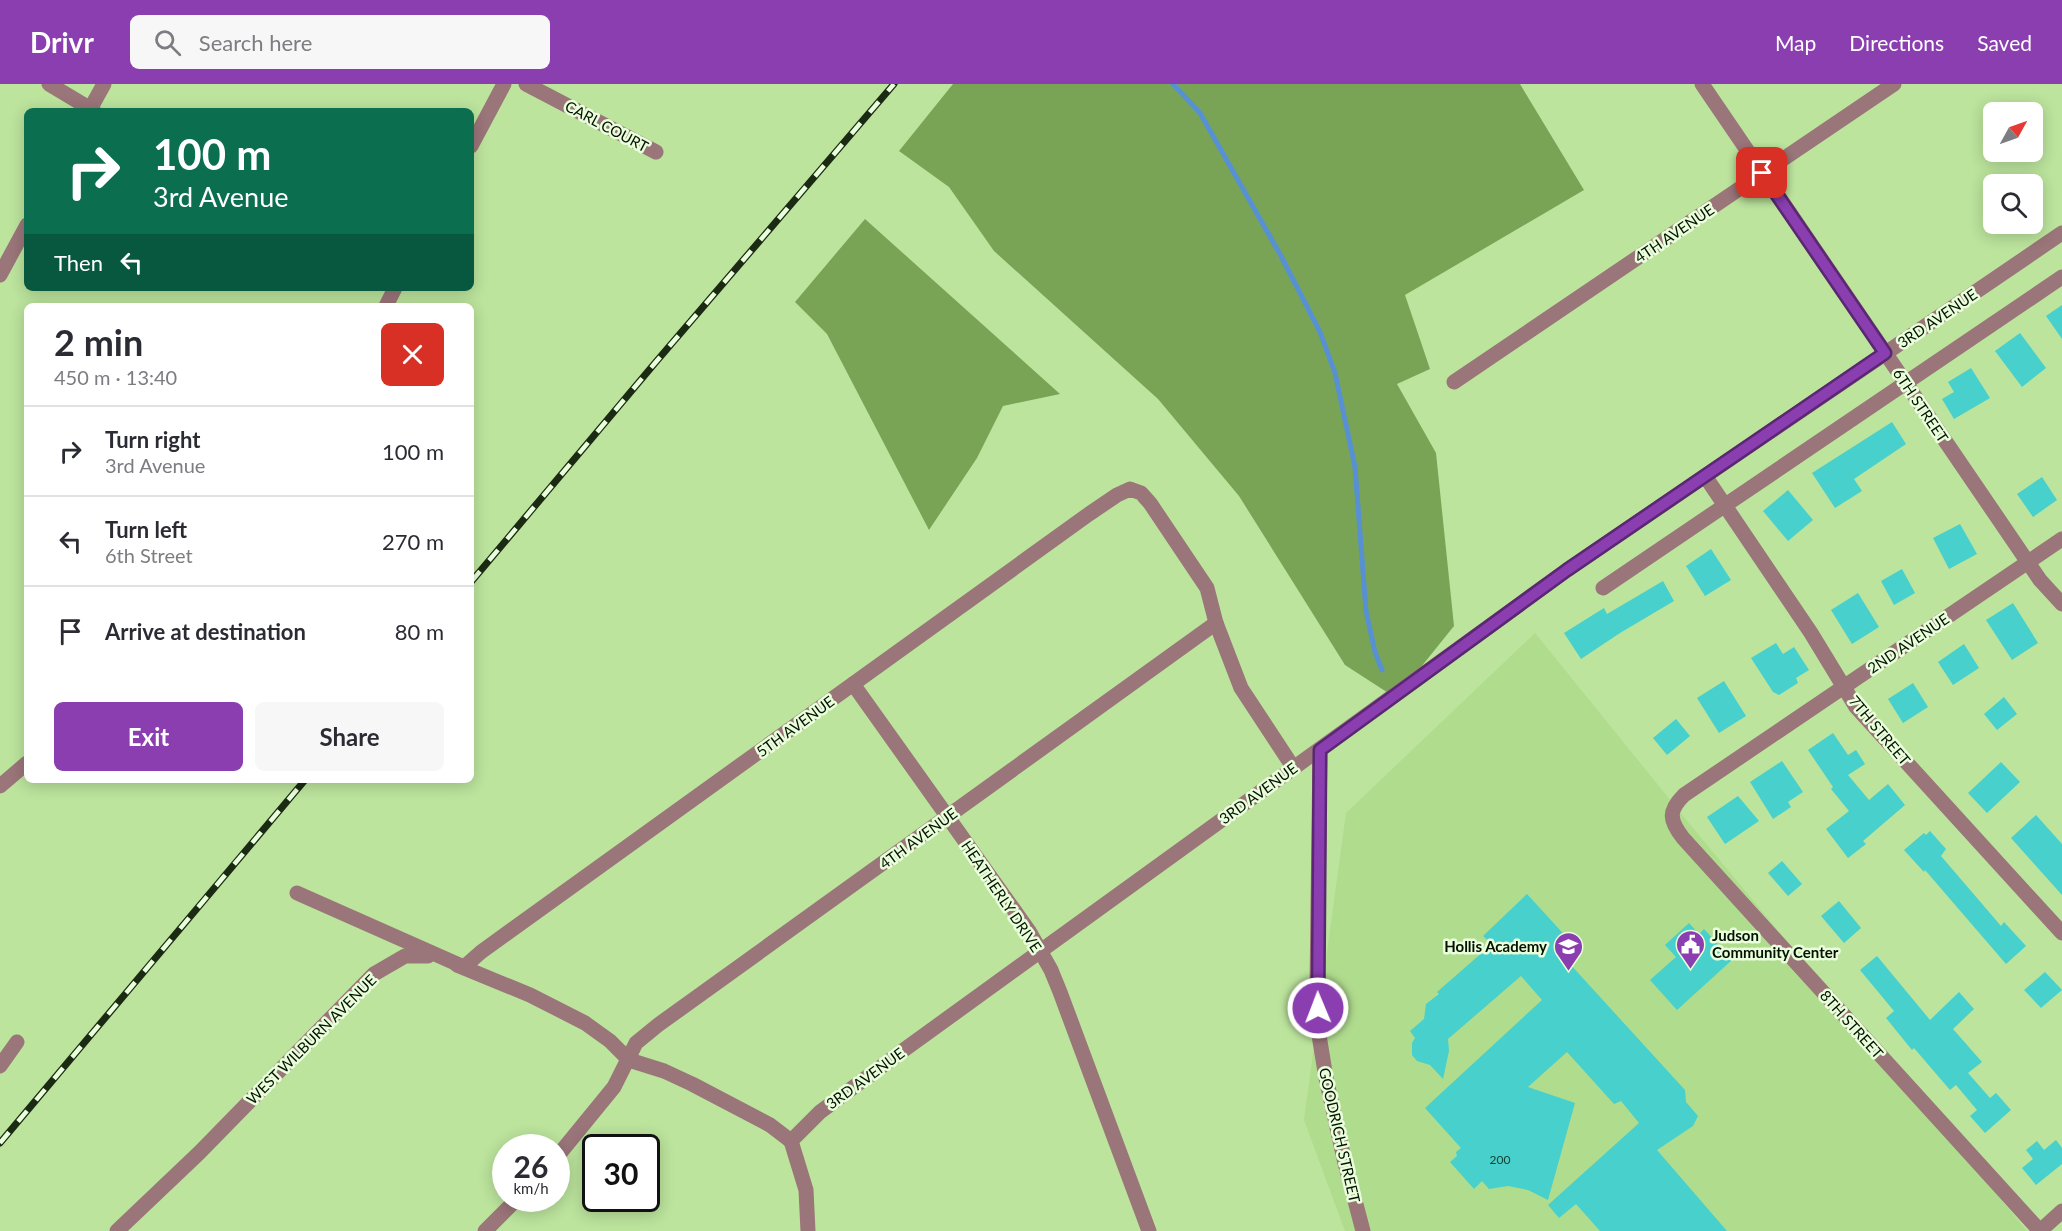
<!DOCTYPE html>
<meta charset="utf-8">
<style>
body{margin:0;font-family:Lato,sans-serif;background:#f7f7f7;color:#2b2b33;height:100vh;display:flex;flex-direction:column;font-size:22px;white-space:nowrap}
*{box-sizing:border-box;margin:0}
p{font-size:20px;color:#7c7c81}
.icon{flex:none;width:33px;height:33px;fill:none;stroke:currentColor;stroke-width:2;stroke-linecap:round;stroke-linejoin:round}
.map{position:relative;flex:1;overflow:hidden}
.sheet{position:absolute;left:24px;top:219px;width:450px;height:480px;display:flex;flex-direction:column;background:#fff;border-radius:9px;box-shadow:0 3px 15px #0003}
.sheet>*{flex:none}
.guide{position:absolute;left:24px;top:24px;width:450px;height:183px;border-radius:9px;box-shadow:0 3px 15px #0003;background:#0b6e4f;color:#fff;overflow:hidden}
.needle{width:39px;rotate:50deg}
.fabs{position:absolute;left:1983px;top:18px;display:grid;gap:12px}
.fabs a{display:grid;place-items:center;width:60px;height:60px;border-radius:9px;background:#fff;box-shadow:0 3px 15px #0003;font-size:30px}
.speed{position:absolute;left:492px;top:1050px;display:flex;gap:12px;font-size:30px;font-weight:700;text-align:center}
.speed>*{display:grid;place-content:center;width:78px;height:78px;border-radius:50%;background:#fff;box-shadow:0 3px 15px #0003;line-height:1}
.speed small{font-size:15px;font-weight:400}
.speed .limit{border:3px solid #111;border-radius:9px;background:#fff;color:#111}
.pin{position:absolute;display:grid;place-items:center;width:51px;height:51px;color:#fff;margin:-26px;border-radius:12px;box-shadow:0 3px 9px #0006}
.me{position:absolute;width:66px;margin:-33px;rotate:359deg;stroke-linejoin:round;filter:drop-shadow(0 0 4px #0008)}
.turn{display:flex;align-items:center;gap:21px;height:126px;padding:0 30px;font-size:27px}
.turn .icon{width:78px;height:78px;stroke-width:2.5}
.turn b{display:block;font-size:42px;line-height:51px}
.then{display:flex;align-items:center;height:57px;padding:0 30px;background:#0003;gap:12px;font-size:22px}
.round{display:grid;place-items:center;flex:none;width:63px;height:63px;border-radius:9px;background:#f7f7f7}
.headline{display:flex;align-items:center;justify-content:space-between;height:102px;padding:0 30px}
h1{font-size:36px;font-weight:700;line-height:45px}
.action{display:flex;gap:12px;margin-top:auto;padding:12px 30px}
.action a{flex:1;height:69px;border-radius:9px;background:#8a3eb0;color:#fff;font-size:24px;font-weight:700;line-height:69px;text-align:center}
.action a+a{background:#f7f7f7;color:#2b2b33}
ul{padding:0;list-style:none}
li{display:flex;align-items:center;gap:18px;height:90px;padding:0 30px;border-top:2px solid #e1e1e2}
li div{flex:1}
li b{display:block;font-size:22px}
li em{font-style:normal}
header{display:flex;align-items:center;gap:36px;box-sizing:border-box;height:84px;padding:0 30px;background:#8a3eb0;color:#fff}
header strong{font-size:28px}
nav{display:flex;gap:33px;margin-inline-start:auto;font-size:21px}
.search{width:420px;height:54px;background:#f7f7f7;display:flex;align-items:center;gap:15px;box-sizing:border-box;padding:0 21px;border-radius:9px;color:#7c7c81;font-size:22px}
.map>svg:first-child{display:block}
.built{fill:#b0dc8e}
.forest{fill:#79a456}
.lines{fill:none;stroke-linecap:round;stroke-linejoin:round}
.stream{stroke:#5791d3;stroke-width:5}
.building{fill:#47d0cc}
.minor{stroke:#9a7579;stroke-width:15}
.rail-casing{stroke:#1b2a13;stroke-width:7}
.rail{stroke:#e9fedb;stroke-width:4.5;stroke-dasharray:14;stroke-linecap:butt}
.route-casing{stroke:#5a2872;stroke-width:15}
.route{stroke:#8a3eb0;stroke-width:10}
.labels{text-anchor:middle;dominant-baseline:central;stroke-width:5;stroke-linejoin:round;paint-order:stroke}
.number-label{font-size:12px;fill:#164133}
.street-label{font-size:15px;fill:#051100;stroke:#e9fedb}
.poi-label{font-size:15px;font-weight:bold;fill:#051100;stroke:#e9fedb;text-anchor:start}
</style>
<header>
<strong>Drivr</strong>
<div class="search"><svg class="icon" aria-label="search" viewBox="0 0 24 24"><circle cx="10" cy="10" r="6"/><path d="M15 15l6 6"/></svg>Search here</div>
<nav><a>Map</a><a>Directions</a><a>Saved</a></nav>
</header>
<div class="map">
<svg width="2062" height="1147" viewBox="0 0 2062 1147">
<rect width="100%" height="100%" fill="#bce49d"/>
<!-- built -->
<polygon class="built" points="1535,549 1688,738 2027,1147 1345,1147 1304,1036 1346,729"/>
<!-- forest -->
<g class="forest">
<polygon points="953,0 1520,0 1584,106 1405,211 1430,285 1397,300 1436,369 1454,542 1396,614 1345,581 1239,412 1158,315 994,167 949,103 899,67"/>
<polygon points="865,135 1060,310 1003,322 977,374 929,446 827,250 795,218"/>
</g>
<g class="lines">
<!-- stream -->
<polyline class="stream" points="1173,0 1200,29 1281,172 1320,248 1335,289 1355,383 1366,527 1375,568 1382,586"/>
</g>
<!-- building -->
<g class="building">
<polygon points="2062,221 2062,255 2046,232"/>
<polygon points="2020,249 2046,284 2022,303 1995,267"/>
<polygon points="1971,284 1990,314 1954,335 1942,315 1954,308 1948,298"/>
<polygon points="1892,338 1906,360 1854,395 1862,407 1835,424 1812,389"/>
<polygon points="2042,393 2057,416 2033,433 2017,410"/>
<polygon points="1788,406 1813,436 1788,457 1763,427"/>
<polygon points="1960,440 1977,470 1949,485 1933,454"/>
<polygon points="1711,465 1731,496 1705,512 1686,482"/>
<polygon points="1902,485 1915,509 1894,521 1881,497"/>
<polygon points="1663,497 1674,517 1620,549 1581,575 1564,549 1604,524 1607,530"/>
<polygon points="1858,509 1879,543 1852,560 1831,526"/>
<polygon points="2013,519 2038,559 2012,576 1986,536"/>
<polygon points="1776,559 1783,570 1794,563 1809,586 1796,594 1798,599 1779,611 1773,608 1751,574"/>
<polygon points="1964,560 1979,584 1953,601 1938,578"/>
<polygon points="1724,597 1746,632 1719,649 1697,614"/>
<polygon points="1913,599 1928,623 1903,639 1888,615"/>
<polygon points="2004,613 2017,630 1997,646 1984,630"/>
<polygon points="1676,635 1690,652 1667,671 1653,654"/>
<polygon points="1833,649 1848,671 1856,666 1865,680 1848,691 1869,716 1888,700 1905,721 1863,757 1866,760 1848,774 1826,745 1849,727 1831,705 1833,703 1808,666"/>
<polygon points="1782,677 1803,708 1788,718 1791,723 1773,735 1750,698"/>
<polygon points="2001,678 2020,698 1987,729 1968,709"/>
<polygon points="1738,712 1759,737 1725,760 1707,733"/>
<polygon points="2036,731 2062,760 2062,811 2011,754"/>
<polygon points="1930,747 1946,765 1941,772 2001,842 2004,838 2026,862 2006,880 1925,786 1924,788 1904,766 1924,749 1926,751"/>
<polygon points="1782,777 1802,800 1788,812 1768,789"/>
<polygon points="1527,810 1581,869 1569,879 1685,1006 1686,1018 1698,1032 1693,1042 1657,1066 1727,1147 1600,1147 1576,1120 1559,1134 1548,1121 1639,1039 1621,1017 1614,1020 1567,968 1528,1003 1575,1019 1548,1116 1528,1106 1508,1102 1489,1105 1482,1097 1474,1105 1450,1078 1457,1072 1456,1068 1461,1064 1425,1024 1542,916 1521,892 1448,955 1449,967 1443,995 1430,981 1417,977 1412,971 1412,959 1415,954 1410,947 1424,935 1426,920 1439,910 1437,908 1492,860 1483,852"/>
<polygon points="1839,817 1861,844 1844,859 1821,832"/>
<polygon points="1689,839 1699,850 1704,845 1732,876 1677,926 1650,896 1676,873 1665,861"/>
<polygon points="1877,872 1930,936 1959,908 1974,925 1953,945 1982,978 1968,989 1990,1014 1996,1009 2011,1026 1985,1049 1970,1032 1977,1026 1956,1001 1950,1006 1914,964 1912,966 1886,934 1894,927 1860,886"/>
<polygon points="2045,888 2062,906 2041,924 2024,906"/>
<polygon points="2056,1056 2062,1064 2062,1080 2036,1101 2022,1084 2033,1075 2026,1066 2037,1057 2044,1066"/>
</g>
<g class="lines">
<!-- minor -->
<g class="minor">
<polyline points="49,0 94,27"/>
<polyline points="526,0 656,68"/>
<polyline points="1702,0 2040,496 2062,520"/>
<polyline points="89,27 104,0"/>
<polyline points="471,62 504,0"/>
<polyline points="0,191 27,141"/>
<polyline points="386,222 395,204"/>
<polyline points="1454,298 1894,0"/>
<polyline points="1705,392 1811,549 1856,623 2062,849"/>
<polyline points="1603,504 2062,193"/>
<polyline points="853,600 1029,847 1051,886 1060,908 1149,1147"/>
<polyline points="1320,666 1317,902 1318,945 1326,994 1345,1079 1363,1147"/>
<polyline points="0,702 27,679"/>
<polyline points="297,809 464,883 481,868 1089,430 1117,411 1130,405 1141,409 1150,419 1207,504 1216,539 1241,604 1293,683"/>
<polyline points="457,881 530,911 585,939 610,957 629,976 664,987 692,1000 770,1041 791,1057"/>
<polyline points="0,982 17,958"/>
<polyline points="791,1057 820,1028 901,968 1567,486 2062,149"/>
<polyline points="791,1057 806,1106 808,1147"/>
<polyline points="556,1074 614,1003 636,959 658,941 1216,539"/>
<polyline points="117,1147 199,1069 374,890 405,872 428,872"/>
<polyline points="485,1147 518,1114"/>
<path d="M 2040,1147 L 1683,754 C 1669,736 1668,727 1684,711 L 2062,455"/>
<polyline points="2040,1147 2062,1127"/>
</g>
<defs>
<g id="rail">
<polyline points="471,498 655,279 894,0"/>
<polyline points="0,1059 305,696"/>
</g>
</defs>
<!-- rail casing -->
<use href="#rail" class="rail-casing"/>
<!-- rail -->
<use href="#rail" class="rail"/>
</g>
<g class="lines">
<defs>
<polyline id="route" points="1318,924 1320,666 1567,486 1885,269 1762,89"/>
</defs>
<!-- route casing -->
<use href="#route" class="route-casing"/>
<!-- route -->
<use href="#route" class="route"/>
</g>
<!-- icons -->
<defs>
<symbol id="civic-pin" viewBox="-11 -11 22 30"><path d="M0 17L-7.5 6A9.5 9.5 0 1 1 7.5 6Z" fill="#8a3eb0" stroke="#e9fedb"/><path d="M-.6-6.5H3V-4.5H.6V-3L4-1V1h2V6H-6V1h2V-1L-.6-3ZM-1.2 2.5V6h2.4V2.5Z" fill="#fff"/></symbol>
<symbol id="school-pin" viewBox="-11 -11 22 30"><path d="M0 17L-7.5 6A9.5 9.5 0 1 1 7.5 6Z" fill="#8a3eb0" stroke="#e9fedb"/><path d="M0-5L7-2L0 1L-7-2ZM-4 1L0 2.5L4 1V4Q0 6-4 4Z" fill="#fff"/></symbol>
</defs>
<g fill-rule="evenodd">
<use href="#civic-pin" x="1674" y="844" width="33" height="45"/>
<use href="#school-pin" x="1552" y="846" width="33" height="45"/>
</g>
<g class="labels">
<!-- number labels -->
<g class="number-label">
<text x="1500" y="1075">200</text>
</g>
<!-- street labels -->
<g class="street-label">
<text transform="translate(607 42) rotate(28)">CARL COURT</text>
<text transform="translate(1674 149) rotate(-34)">4TH AVENUE</text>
<text transform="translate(1937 234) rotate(-34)">3RD AVENUE</text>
<text transform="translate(1921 321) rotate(56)">6TH STREET</text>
<text transform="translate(1908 559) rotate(-34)">2ND AVENUE</text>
<text transform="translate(795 642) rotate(-36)">5TH AVENUE</text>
<text transform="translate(1880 646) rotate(50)">7TH STREET</text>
<text transform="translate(1258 709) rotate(-36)">3RD AVENUE</text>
<text transform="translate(918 754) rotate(-36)">4TH AVENUE</text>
<text transform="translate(1002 812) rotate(56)">HEATHERLY DRIVE</text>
<text transform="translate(1852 940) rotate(48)">8TH STREET</text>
<text transform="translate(311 955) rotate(-45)">WEST WILBURN AVENUE</text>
<text transform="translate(865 994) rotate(-36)">3RD AVENUE</text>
<text transform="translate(1340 1051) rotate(77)">GOODRICH STREET</text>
</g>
<!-- poi labels -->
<g class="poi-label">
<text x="1712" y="851">Judson<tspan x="1712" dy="17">Community Center</tspan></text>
<text x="1547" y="862" text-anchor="end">Hollis Academy</text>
</g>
</g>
</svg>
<div class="fabs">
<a><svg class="needle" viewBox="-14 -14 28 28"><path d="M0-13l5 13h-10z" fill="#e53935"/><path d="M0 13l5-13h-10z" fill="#7c7c81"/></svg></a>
<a><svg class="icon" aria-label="search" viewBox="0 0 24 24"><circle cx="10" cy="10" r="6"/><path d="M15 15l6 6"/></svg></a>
</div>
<div class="speed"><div>26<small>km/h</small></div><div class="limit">30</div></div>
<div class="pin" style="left:1762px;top:89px;background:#d93025"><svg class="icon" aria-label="arrive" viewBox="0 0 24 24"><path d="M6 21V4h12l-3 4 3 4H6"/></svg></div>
<svg class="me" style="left:1318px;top:924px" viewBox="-20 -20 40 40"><circle r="17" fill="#8a3eb0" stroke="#fff" stroke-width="3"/><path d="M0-11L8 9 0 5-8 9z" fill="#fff"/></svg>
<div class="guide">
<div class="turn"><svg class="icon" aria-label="right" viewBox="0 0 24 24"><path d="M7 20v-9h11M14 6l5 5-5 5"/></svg><div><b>100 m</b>3rd Avenue</div></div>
<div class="then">Then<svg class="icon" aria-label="left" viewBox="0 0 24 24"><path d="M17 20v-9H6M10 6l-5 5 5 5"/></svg></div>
</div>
<section class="sheet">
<div class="headline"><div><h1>2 min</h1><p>450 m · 13:40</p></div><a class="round" style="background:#d93025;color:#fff"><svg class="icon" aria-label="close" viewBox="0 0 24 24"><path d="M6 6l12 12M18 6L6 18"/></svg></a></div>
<ul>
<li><svg class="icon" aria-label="right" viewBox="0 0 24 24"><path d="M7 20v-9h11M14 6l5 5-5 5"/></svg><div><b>Turn right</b><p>3rd Avenue</p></div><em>100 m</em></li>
<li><svg class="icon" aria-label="left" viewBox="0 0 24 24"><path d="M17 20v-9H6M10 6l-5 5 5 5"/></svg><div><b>Turn left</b><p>6th Street</p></div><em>270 m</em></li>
<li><svg class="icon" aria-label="arrive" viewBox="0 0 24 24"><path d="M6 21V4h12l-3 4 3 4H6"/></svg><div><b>Arrive at destination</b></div><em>80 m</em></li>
</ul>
<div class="action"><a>Exit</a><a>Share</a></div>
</section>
</div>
